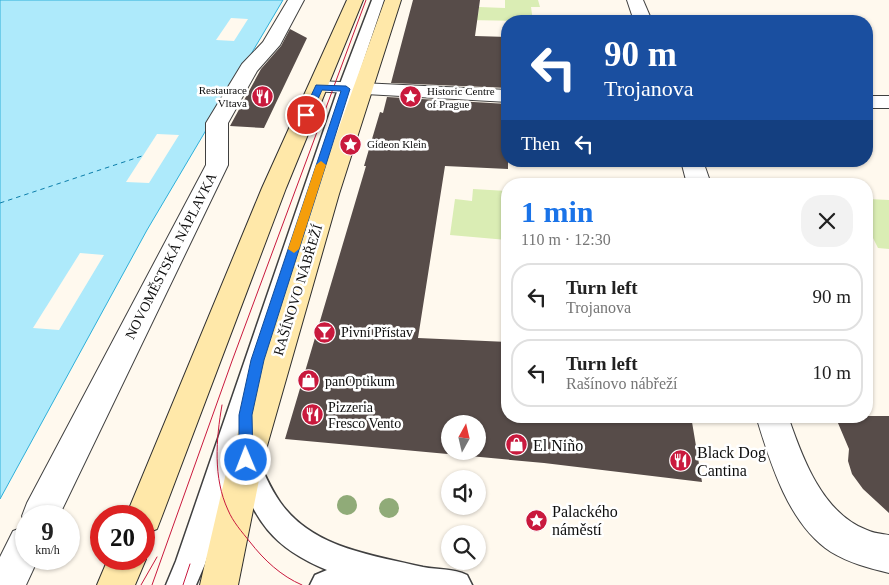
<!DOCTYPE html>
<meta charset="utf-8">
<style>
body{margin:0;font-family:"Times New Roman",serif;background:#f2f2f2;color:#222;height:100vh;display:flex;flex-direction:column;font-size:19px;white-space:nowrap}
*{box-sizing:border-box;margin:0}
p{font-size:16px;color:#767676}
.icon{flex:none;width:28px;height:28px;fill:none;stroke:currentColor;stroke-width:2;stroke-linecap:round;stroke-linejoin:round}
.map{position:relative;flex:1;overflow:hidden}
.side{position:absolute;left:501px;top:178px;width:372px;height:245px;display:flex;flex-direction:column;background:#fff;border-radius:20px;box-shadow:0 1px 4px #0004}
.side>*{flex:none}
.hud{position:absolute;left:501px;top:15px;width:372px;height:152px;border-radius:20px;box-shadow:0 1px 4px #0004;background:#1a4fa0;color:#fff;overflow:hidden}
.needle{width:32px;rotate:8deg}
.tools{position:absolute;left:441px;top:415px;display:grid;gap:10px}
.tools a{display:grid;place-items:center;width:45px;height:45px;border-radius:50%;background:#fff;box-shadow:0 1px 4px #0004;font-size:25px}
.speed{position:absolute;left:15px;top:505px;display:flex;gap:10px;font-size:25px;font-weight:700;text-align:center}
.speed>*{display:grid;place-content:center;width:65px;height:65px;border-radius:50%;background:#fff;box-shadow:0 1px 4px #0004;line-height:1}
.speed small{font-size:12px;font-weight:400}
.speed .limit{border:8px solid #d22;background:#fff;color:#111}
.pin{position:absolute;display:grid;place-items:center;width:42px;height:42px;color:#fff;margin:-21px;border:2px solid #fff;border-radius:50%;box-shadow:0 1px 5px #0007}
.me{position:absolute;width:55px;margin:-28px;rotate:359deg;stroke-linejoin:round;filter:drop-shadow(0 0 4px #0008)}
.turn{display:flex;align-items:center;gap:18px;height:105px;padding:0 20px;font-size:22px}
.turn .icon{width:65px;height:65px;stroke-width:2.5}
.turn b{display:block;font-size:35px;line-height:42px}
.then{display:flex;align-items:center;height:48px;padding:0 20px;background:#0003;gap:10px;font-size:19px}
.round{display:grid;place-items:center;flex:none;width:52px;height:52px;border-radius:20px;background:#f2f2f2}
.summary{display:flex;align-items:center;justify-content:space-between;height:85px;padding:0 20px}
h1{font-size:30px;font-weight:700;line-height:38px;color:#1a73e8}
ul{padding:0;list-style:none}
li{display:flex;align-items:center;gap:15px;height:68px;margin:0 10px 8px;padding:0 10px;border:2px solid #e0e0e0;border-radius:20px}
li div{flex:1}
li b{display:block;font-size:19px}
li em{font-style:normal}
.map>svg:first-child{display:block}
.green{fill:#daedb4}
.water{fill:#aeeafb;stroke:#2eafd9}
.pier{fill:#fff9ee}
.lines{fill:none;stroke-linecap:round;stroke-linejoin:round}
.ferry{stroke:#0c7eaa;stroke-width:1;stroke-dasharray:4.5 4;stroke-linecap:butt}
.building{fill:#574c49;fill-rule:evenodd}
.service-casing{stroke:#404040;stroke-width:3}
.pedestrian-casing{stroke:#404040;stroke-width:2}
.minor-casing{stroke:#404040;stroke-width:2}
.secondary-casing{stroke:#2f2f2f;stroke-width:2}
.service{fill:#fff;fill-rule:evenodd}
.pedestrian{fill:#fff;fill-rule:evenodd}
.minor{fill:#fff;fill-rule:evenodd}
.secondary{fill:#ffe8a9;fill-rule:evenodd}
.tram{stroke:#c9193d;stroke-width:1}
.tree{fill:#90ab78}
.route{fill:#1a73e8;stroke:#114b97}
.slow{fill:#f59e0b}
.labels{text-anchor:middle;dominant-baseline:central;stroke-width:5;stroke-linejoin:round;paint-order:stroke}
.far-poi-label{font-size:11px;fill:#0d0d0d;stroke:#fff;text-anchor:start}
.street-label{font-size:14px;fill:#0d0d0d;stroke:#fff}
.poi-label{font-size:14px;fill:#0d0d0d;stroke:#fff;text-anchor:start}
.near-poi-label{font-size:16px;fill:#0d0d0d;stroke:#fff;text-anchor:start}
</style>
<div class="map">
<svg width="889" height="585" viewBox="0 0 889 585">
<rect width="100%" height="100%" fill="#fff9ee"/>
<!-- green -->
<g class="green">
<polygon points="505,0 538,0 540,7 531,7 533,21 467,20 468,15 478,15 479,7 505,8"/>
<polygon points="473,189 507,191 507,240 450,235 455,199 472,201"/>
<polygon points="868,199 889,200 889,249 878,248 868,228"/>
</g>
<!-- water -->
<polygon class="water" points="0,0 283,0 147,230 0,499"/>
<!-- pier -->
<g class="pier">
<polygon points="231,18 248,19 234,41 216,40"/>
<polygon points="157,134 179,135 149,183 126,182"/>
<polygon points="80,253 104,255 59,330 33,328"/>
</g>
<g class="lines">
<!-- ferry -->
<polyline class="ferry" points="0,203 142,156"/>
</g>
<!-- building -->
<g class="building">
<polygon points="413,0 480,0 475,36 508,37 508,88 391,83"/>
<polygon points="290,29 307,38 264,128 230,126 261,69 281,46"/>
<path d="M 387,97 L 508,104 L 508,169 L 445,166 L 418,338 L 508,342 L 508,416 L 691,416 L 702,482 L 544,463 L 285,439 L 366,166 L 364,166 L 380,112 L 383,113 ZM 450,424 L 478,424 L 478,451 L 450,451 Z"/>
<polygon points="835,416 889,416 889,513 863,489 852,474 848,461 849,449"/>
</g>
<g class="lines">
<defs>
<path id="service" d="M 372,0 L 384,0 L 354,89 L 239,454 L 247,451 L 256,455 C 263,471 270,488 280,502 C 312,548 372,555 423,567 C 438,570 453,568 467,575 L 472,585 L 310,585 L 315,575 L 327,570 C 271,547 256,521 235,467 L 205,564 L 196,585 L 166,585 L 176,561 L 338,89 Z"/>
<polygon id="pedestrian" points="288,0 304,0 280,45 257,71 228,123 228,165 59,516 26,516 26,559 38,559 26,585 0,585 0,557 13,531 26,526 22,516 27,503 206,165 206,123 242,64 263,42"/>
<g id="minor">
<polygon points="627,0 643,0 652,21 634,21"/>
<polygon points="319,81 508,90 508,102 312,91 309,87 312,83"/>
<rect x="868" y="96" width="21" height="12"/>
<polygon points="681,161 703,161 711,184 687,184"/>
<path d="M 756,416 L 788,416 C 802,457 822,513 867,530 C 873,533 882,534 889,535 L 889,573 C 869,568 849,563 831,552 C 788,524 770,462 756,416 Z"/>
</g>
<g id="secondary">
<polygon points="347,0 363,0 286,188 162,516 157,529 144,534 144,516 126,516 262,188"/>
<polygon points="385,0 401,0 339,194 263,460 238,585 200,585 229,460 315,194"/>
<polygon points="144,554 146,559 135,585 97,585 108,559 144,559"/>
</g>
</defs>
<!-- service casing -->
<use href="#service" class="service-casing"/>
<!-- pedestrian casing -->
<use href="#pedestrian" class="pedestrian-casing"/>
<!-- minor casing -->
<use href="#minor" class="minor-casing"/>
<!-- secondary casing -->
<use href="#secondary" class="secondary-casing"/>
<!-- service -->
<use href="#service" class="service"/>
<!-- pedestrian -->
<use href="#pedestrian" class="pedestrian"/>
<!-- minor -->
<use href="#minor" class="minor"/>
<!-- secondary -->
<use href="#secondary" class="secondary"/>
<!-- tram -->
<g class="tram">
<path d="M 222,405 C 216,439 213,478 228,510 C 233,522 242,532 250,542 C 264,560 281,576 302,585"/>
<polyline points="141,585 157,557"/>
<polyline points="152,585 232,361 366,0"/>
<polyline points="183,585 190,564"/>
</g>
</g>
<!-- trees -->
<g class="tree">
<circle cx="347" cy="505" r="10"/>
<circle cx="389" cy="508" r="10"/>
</g>
<!-- route -->
<polygon class="route" points="316,85 346,86 350,89 264,360 252,415 253,460 251,465 246,467 241,465 239,460 239,415 251,360 341,91 322,90 310,117 303,117 302,115"/>
<!-- slow -->
<polygon class="slow" points="321,161 326,165 299,249 294,253 288,249 316,165"/>
<!-- icons -->
<defs>
<symbol id="restaurant-disc" viewBox="-11 -11 22 22"><circle r="9.5" fill="#c9193d" stroke="#fff"/><path d="M-5-6h1v4h1v-4h1v4h1v-4h1v5L-1.5 .5V6h-2V.5L-5-1ZM5-6V6H3V1.5H1.5Q1.5-4 5-6Z" fill="#fff"/></symbol>
<symbol id="sight-disc" viewBox="-11 -11 22 22"><circle r="9.5" fill="#c9193d" stroke="#fff"/><path d="M0-6L1.8-2.2L6-1.7L2.9 1.2L3.7 5.4L0 3.3L-3.7 5.4L-2.9 1.2L-6-1.7L-1.8-2.2Z" fill="#fff"/></symbol>
<symbol id="bar-disc" viewBox="-11 -11 22 22"><circle r="9.5" fill="#c9193d" stroke="#fff"/><path d="M-6-5H6L.8 .8V4.5H3.5V6h-7V4.5H-.8V.8Z" fill="#fff"/></symbol>
<symbol id="shop-disc" viewBox="-11 -11 22 22"><circle r="9.5" fill="#c9193d" stroke="#fff"/><path d="M-5-2.5h2.3a2.7 3.5 0 0 1 5.4 0H5L5.5 6h-11ZM-1.5-2.5h3a1.5 2.3 0 0 0-3 0Z" fill="#fff"/></symbol>
</defs>
<g fill-rule="evenodd">
<use href="#restaurant-disc" x="250" y="84" width="25" height="25"/>
<use href="#sight-disc" x="398" y="84" width="25" height="25"/>
<use href="#sight-disc" x="338" y="132" width="25" height="25"/>
<use href="#bar-disc" x="312" y="320" width="25" height="25"/>
<use href="#shop-disc" x="296" y="368" width="25" height="25"/>
<use href="#restaurant-disc" x="300" y="402" width="25" height="25"/>
<use href="#shop-disc" x="504" y="432" width="25" height="25"/>
<use href="#restaurant-disc" x="668" y="448" width="25" height="25"/>
<use href="#sight-disc" x="524" y="508" width="25" height="25"/>
</g>
<g class="labels">
<!-- far-poi labels -->
<g class="far-poi-label">
<text x="247" y="90" text-anchor="end">Restaurace<tspan x="247" dy="13">Vltava</tspan></text>
<text x="427" y="91">Historic Centre<tspan x="427" dy="13">of Prague</tspan></text>
<text x="367" y="144">Gideon Klein</text>
</g>
<!-- street labels -->
<g class="street-label">
<text transform="translate(171 256) rotate(-63)">NOVOMĚSTSKÁ NÁPLAVKA</text>
<text transform="translate(298 290) rotate(-73)">RAŠÍNOVO NÁBŘEŽÍ</text>
</g>
<!-- poi labels -->
<g class="poi-label">
<text x="341" y="332">Pivní Přístav</text>
<text x="325" y="381">panOptikum</text>
<text x="328" y="407">Pizzeria<tspan x="328" dy="16">Fresco Vento</tspan></text>
</g>
<!-- near-poi labels -->
<g class="near-poi-label">
<text x="533" y="445">El Niño</text>
<text x="697" y="452">Black Dog<tspan x="697" dy="18">Cantina</tspan></text>
<text x="552" y="511">Palackého<tspan x="552" dy="18">náměstí</tspan></text>
</g>
</g>
</svg>
<div class="tools">
<a><svg class="needle" viewBox="-14 -14 28 28"><path d="M0-13l5 13h-10z" fill="#e53935"/><path d="M0 13l5-13h-10z" fill="#767676"/></svg></a>
<a><svg class="icon" aria-label="sound" viewBox="0 0 24 24"><path d="M4 9h4l5-4v14l-5-4H4zM17 9q2 3 0 6"/></svg></a>
<a><svg class="icon" aria-label="search" viewBox="0 0 24 24"><circle cx="10" cy="10" r="6"/><path d="M15 15l6 6"/></svg></a>
</div>
<div class="speed"><div>9<small>km/h</small></div><div class="limit">20</div></div>
<div class="pin" style="left:306px;top:115px;background:#d93025"><svg class="icon" aria-label="arrive" viewBox="0 0 24 24"><path d="M6 21V4h12l-3 4 3 4H6"/></svg></div>
<svg class="me" style="left:246px;top:460px" viewBox="-20 -20 40 40"><circle r="17" fill="#1a73e8" stroke="#fff" stroke-width="3"/><path d="M0-11L8 9 0 5-8 9z" fill="#fff"/></svg>
<div class="hud">
<div class="turn"><svg class="icon" aria-label="left" viewBox="0 0 24 24"><path d="M17 20v-9H6M10 6l-5 5 5 5"/></svg><div><b>90 m</b>Trojanova</div></div>
<div class="then">Then<svg class="icon" aria-label="left" viewBox="0 0 24 24"><path d="M17 20v-9H6M10 6l-5 5 5 5"/></svg></div>
</div>
<section class="side">
<div class="summary"><div><h1>1 min</h1><p>110 m · 12:30</p></div><a class="round"><svg class="icon" aria-label="close" viewBox="0 0 24 24"><path d="M6 6l12 12M18 6L6 18"/></svg></a></div>
<ul>
<li><svg class="icon" aria-label="left" viewBox="0 0 24 24"><path d="M17 20v-9H6M10 6l-5 5 5 5"/></svg><div><b>Turn left</b><p>Trojanova</p></div><em>90 m</em></li>
<li><svg class="icon" aria-label="left" viewBox="0 0 24 24"><path d="M17 20v-9H6M10 6l-5 5 5 5"/></svg><div><b>Turn left</b><p>Rašínovo nábřeží</p></div><em>10 m</em></li>
</ul>
</section>
</div>
